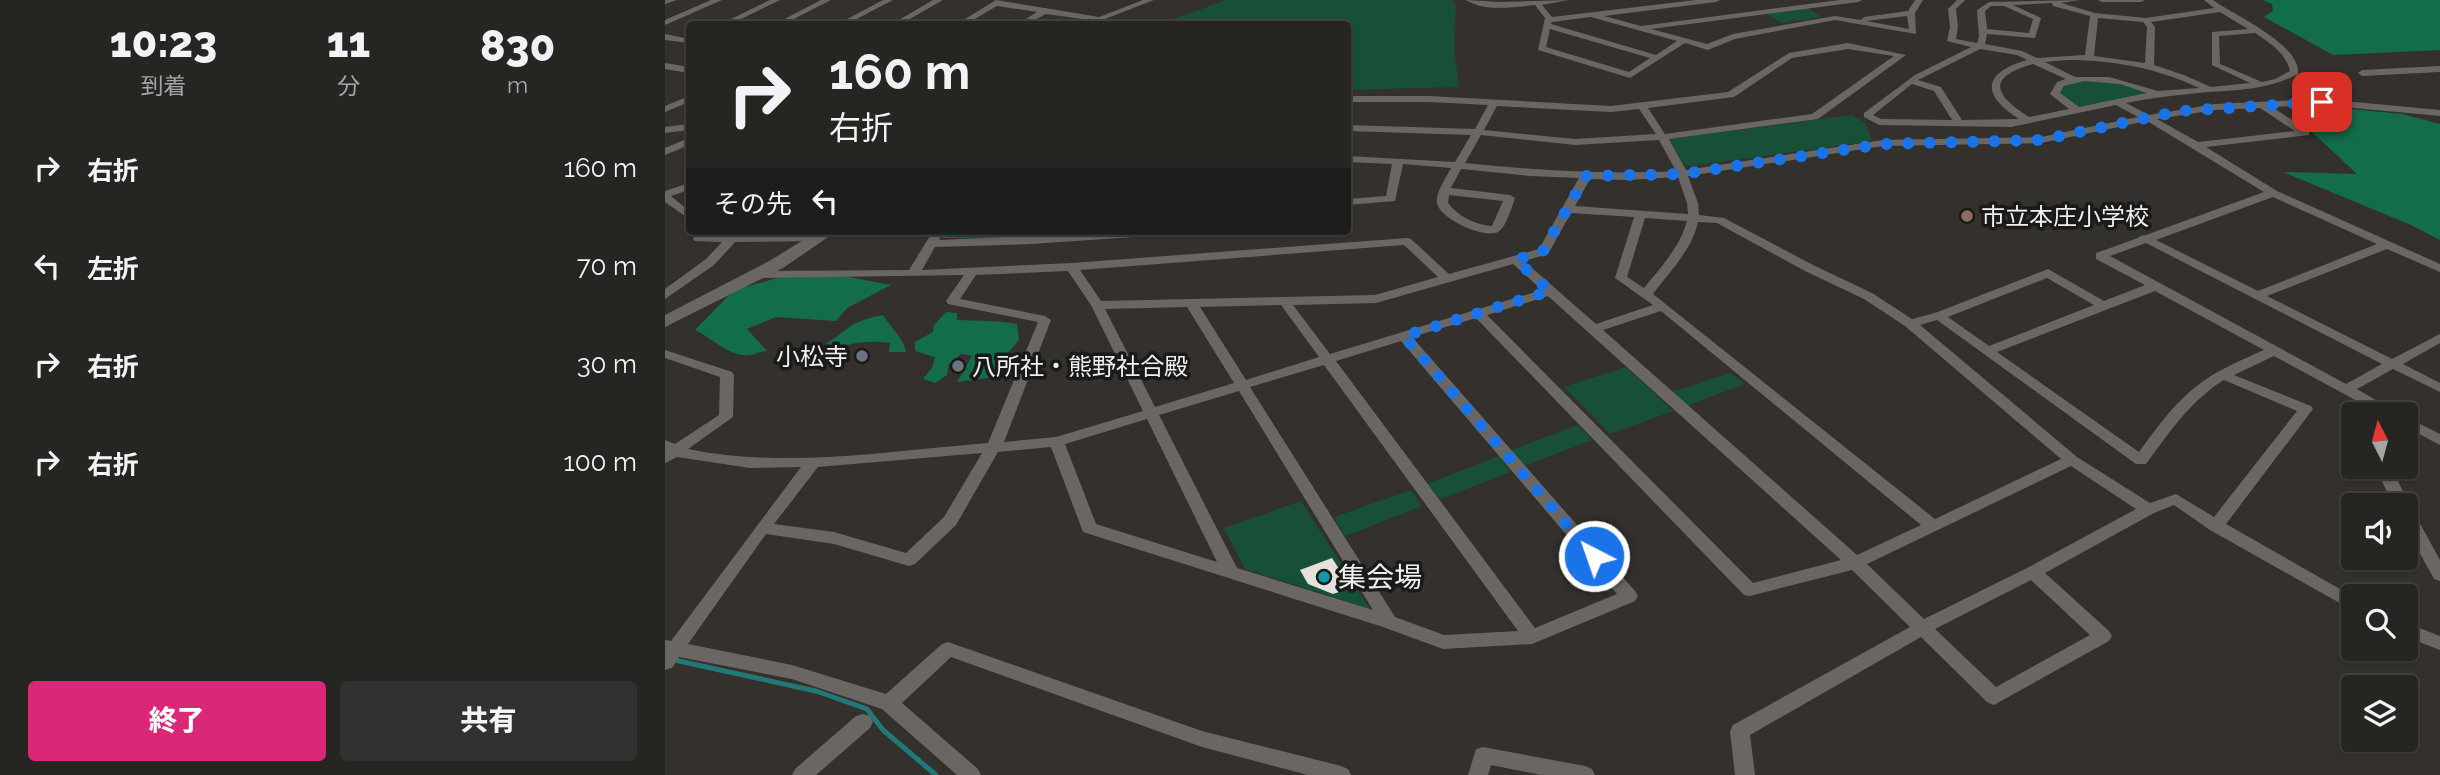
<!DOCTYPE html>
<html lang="ja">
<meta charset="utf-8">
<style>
body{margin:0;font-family:Raleway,"Noto Sans JP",sans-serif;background:#33312f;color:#f1f3f6;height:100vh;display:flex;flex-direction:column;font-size:26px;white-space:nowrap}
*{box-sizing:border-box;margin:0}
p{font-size:23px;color:#a4a5a5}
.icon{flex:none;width:38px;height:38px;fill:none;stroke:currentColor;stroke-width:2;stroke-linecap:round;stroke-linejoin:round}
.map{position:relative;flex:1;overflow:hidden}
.side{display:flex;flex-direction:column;background:#272522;width:665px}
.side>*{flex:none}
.top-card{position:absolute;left:21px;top:21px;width:665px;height:214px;border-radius:7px;box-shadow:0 2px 5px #0004,0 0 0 2px #434240;background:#272522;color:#f1f3f6;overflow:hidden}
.needle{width:46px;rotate:354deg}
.fabs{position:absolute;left:1676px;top:402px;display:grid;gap:14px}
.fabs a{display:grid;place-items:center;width:77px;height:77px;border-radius:7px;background:#272522;box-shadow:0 2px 5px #0004,0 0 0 2px #434240;font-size:35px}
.pin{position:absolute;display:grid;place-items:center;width:60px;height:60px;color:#fff;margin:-30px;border-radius:14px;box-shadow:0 4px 10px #0006}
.me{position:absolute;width:77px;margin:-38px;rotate:319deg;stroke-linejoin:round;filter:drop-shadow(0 0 5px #0008)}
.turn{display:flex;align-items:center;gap:24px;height:147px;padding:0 28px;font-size:32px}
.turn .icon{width:91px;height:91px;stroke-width:2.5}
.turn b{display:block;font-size:49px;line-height:60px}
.then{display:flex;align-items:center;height:66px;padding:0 28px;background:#0003;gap:14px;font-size:26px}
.eta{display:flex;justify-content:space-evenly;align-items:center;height:119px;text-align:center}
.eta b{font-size:42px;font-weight:800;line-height:49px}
.primary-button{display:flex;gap:14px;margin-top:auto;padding:14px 28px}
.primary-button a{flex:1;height:80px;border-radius:7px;background:#db2777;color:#fff;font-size:28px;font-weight:800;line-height:80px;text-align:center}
.primary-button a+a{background:#33312f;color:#f1f3f6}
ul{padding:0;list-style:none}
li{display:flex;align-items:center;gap:21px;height:98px;padding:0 28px}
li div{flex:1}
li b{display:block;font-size:26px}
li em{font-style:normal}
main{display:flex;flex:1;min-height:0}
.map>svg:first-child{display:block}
.green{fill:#174f37}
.forest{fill:#136d4b}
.water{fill:#227778}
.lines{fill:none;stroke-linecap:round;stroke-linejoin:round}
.stream{stroke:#227778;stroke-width:5}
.building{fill:#e5e2dc}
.minor{fill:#6a6762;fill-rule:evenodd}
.tertiary{fill:#6a6762;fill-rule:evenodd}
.route{stroke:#1a73e8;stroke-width:12;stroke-dasharray:0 21.6}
.education-dot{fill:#8d6e63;stroke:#1b1a18;stroke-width:2.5}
.worship-dot{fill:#6b7280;stroke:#1b1a18;stroke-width:2.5}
.culture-dot{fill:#0f9aa8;stroke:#1b1a18;stroke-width:2.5}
.labels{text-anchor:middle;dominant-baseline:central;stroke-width:7;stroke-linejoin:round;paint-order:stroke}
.poi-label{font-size:24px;fill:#f1efec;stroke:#1b1a18;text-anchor:start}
.near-poi-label{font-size:28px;fill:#f1efec;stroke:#1b1a18;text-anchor:start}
</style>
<main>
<section class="side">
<div class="eta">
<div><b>10:23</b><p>到着</p></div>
<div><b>11</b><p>分</p></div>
<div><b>830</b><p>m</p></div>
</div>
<ul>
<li><svg class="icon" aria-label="right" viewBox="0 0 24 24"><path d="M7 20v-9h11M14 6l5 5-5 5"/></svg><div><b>右折</b></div><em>160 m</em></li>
<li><svg class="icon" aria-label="left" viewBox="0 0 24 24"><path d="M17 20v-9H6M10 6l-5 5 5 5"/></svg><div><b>左折</b></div><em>70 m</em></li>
<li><svg class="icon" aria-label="right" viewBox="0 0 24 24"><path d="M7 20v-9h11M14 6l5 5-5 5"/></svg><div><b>右折</b></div><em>30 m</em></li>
<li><svg class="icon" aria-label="right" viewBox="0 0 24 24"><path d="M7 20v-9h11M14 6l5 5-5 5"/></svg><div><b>右折</b></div><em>100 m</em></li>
</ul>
<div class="primary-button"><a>終了</a><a>共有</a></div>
</section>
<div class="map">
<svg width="1775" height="775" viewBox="0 0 1775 775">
<rect width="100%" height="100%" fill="#34312d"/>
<!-- green -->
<g class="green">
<polygon points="561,0 786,0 791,5 789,47 794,87 683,90 682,24 495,24"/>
<polygon points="1142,8 1157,17 1116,23 1101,13"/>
<polygon points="1444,80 1489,94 1410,108 1397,99 1394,90 1410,81"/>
<polygon points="1187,115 1201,124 1207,141 1025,166 1019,165 1005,139"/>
<polygon points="961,367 1008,411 945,434 899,387"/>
<polygon points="1065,373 1080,384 1021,406 1007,392"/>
<polygon points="913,425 927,440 859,466 846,450"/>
<polygon points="834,456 846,472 775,499 762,484"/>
<polygon points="746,490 757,506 680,536 669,517"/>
<polygon points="636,501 705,609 580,569 559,528"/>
</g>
<!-- forest -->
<g class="forest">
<polygon points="1598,0 1775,0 1775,50 1668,55 1599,17 1608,11 1607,4"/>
<polygon points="1655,106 1737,114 1775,124 1775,240 1746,225 1618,172 1692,174 1645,130 1650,111"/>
<path d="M 116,277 L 184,277 L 226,285 L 182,308 L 171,321 L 111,317 L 82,329 L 102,351 C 95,352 86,356 79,355 C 62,354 45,337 30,330 L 69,290 Z"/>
<path d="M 281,312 L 292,313 L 292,320 C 313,321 332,320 352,324 L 354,340 L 342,354 L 338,368 L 330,377 L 292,382 L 307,356 L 296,354 L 284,364 L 282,375 L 270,383 L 258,379 L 267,368 L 270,357 L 250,351 L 250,342 L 268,332 L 269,325 Z"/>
<path d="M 218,315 C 225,326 240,341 241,352 L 224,352 L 225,343 C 204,340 187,343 167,349 L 161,344 C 185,328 187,321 218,315 Z"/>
</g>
<!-- water -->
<polygon class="water" points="281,231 352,231 349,237 277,238"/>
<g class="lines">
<!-- stream -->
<polyline class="stream" points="0,658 151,691 202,709 218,730 271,775"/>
</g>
<!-- building -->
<polygon class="building" points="667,558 686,588 668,594 643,584 635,570"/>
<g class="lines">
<!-- minor -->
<g class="minor">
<polygon points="0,0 12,0 0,4"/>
<polygon points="46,0 57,0 0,25 0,20"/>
<polygon points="105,0 115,0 66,24 56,24"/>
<polygon points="156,0 166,0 119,24 110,24"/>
<polygon points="218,0 228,0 182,24 173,24"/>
<polygon points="268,0 278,0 236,24 227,24"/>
<polygon points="331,0 434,17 478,0 489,0 427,24 423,22 425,20 381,14 362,24 353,24 372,12 332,6 301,24 292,24"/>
<path d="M 801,0 L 836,2 L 904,0 L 877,5 L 887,17 L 1031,0 L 1055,0 L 1051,2 L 939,16 L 976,26 L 1174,0 L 1197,0 L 1193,2 L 986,29 L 1042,44 L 1068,34 L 1170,16 L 1196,20 L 1199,17 L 1243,11 L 1250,0 L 1258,0 L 1250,13 L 1251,34 L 1170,20 L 1070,39 L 1043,50 L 1020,43 L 965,78 L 873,50 L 880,18 L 870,5 C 849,7 819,12 801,0 ZM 1242,16 L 1244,29 L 1201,21 ZM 926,17 L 1012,41 L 991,55 L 886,24 L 887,22 ZM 885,29 L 985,58 L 964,72 L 881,47 Z"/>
<path d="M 1292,0 L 1300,0 L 1291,9 L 1293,27 L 1291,39 L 1312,43 L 1314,37 L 1312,10 L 1324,2 L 1415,0 L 1396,3 L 1430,13 L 1481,18 L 1549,8 L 1539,0 L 1548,0 C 1570,16 1636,44 1633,74 C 1604,89 1575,90 1543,92 C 1515,95 1489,97 1461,103 L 1484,115 L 1550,104 L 1657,99 L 1775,110 L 1775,116 L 1657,105 L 1607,107 L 1644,131 L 1644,135 L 1541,147 L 1612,191 L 1775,264 L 1775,272 L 1722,249 L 1602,296 L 1727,359 L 1775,334 L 1775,343 L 1738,364 L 1775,383 L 1775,392 L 1728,369 L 1692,389 L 1736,415 L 1718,415 L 1609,356 L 1569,375 L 1646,406 L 1648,409 L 1561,524 L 1689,597 L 1689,611 L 1545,530 L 1509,505 L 1489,513 L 1380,573 L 1444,631 L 1447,636 L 1444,641 L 1329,705 L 1322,702 L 1256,637 L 1085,735 L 1090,775 L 1070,775 L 1065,731 L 1068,725 L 1245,627 L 1187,570 L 1085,596 L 1079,595 L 811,318 L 747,337 L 970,591 L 973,596 L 970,601 L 867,644 L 778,649 L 718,627 L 418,532 L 386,447 L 333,452 L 291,525 L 250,564 L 244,566 L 169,544 L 101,534 L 23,644 L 127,665 L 221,694 L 277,644 L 283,642 L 537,731 L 676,766 L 683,769 L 686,775 L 643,775 L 537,747 L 286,657 L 237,703 L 313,769 L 316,775 L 292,775 L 217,709 L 127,679 L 14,657 L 7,668 L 0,670 L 0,640 L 6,641 L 136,467 L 85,468 L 12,457 L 0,463 L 0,440 L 10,444 L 54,415 L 55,377 L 0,358 L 0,350 L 67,372 L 69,375 L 68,417 L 23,449 C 121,469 224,451 323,443 L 373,322 L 283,304 L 281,301 L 299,275 L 93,278 L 87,274 L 89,271 L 244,270 L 268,231 L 280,231 L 274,240 L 464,231 L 522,231 L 516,234 L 365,244 L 270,247 L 257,270 L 407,263 L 742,238 L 746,239 L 784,274 L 874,249 L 914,178 L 865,176 L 796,169 L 786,188 L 845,195 L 850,198 C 847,206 841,228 833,232 C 819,239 775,219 772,203 C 770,192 782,177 786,168 L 738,164 L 730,201 L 682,205 L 682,199 L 721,196 L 727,164 L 682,162 L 682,156 L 790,162 L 806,135 L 682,131 L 682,125 L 810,129 L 823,105 L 764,102 L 682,102 L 682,96 L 764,96 L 946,106 L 1063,92 L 1124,53 L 1183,43 L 1241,55 L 1153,119 L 1004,139 L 1021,170 L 1218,140 L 1376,137 L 1473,117 L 1451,105 L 1346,127 L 1214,125 L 1199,117 L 1199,113 L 1250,75 L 1306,47 L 1282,41 L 1285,27 L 1283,9 ZM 1387,3 L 1388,6 L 1425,16 L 1420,55 L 1372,58 L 1357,51 L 1320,44 L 1322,34 L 1370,38 L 1376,18 L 1348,5 ZM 1326,6 L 1339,6 L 1368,19 L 1364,33 L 1322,29 L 1320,11 ZM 1555,12 L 1583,29 L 1547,32 L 1547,65 L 1585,83 L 1546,87 L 1519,75 L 1489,65 L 1490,27 L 1486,22 ZM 1433,18 L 1478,22 L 1482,27 L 1480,63 L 1429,56 ZM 1590,33 C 1605,43 1621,53 1625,71 L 1610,79 L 1597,82 L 1555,64 L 1554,36 ZM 1183,49 L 1229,56 L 1147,114 L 1000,134 L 983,108 L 1069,97 L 1127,58 ZM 1315,49 L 1352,55 L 1362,60 C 1317,73 1316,95 1354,119 L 1297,120 L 1276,87 L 1253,80 ZM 1402,60 C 1447,60 1493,68 1534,88 L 1493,91 L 1444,77 L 1410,77 L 1380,62 ZM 1368,64 L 1401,79 L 1392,82 L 1385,94 L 1404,109 L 1364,117 C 1329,95 1321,77 1368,64 ZM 1419,81 L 1455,84 L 1482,93 L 1414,107 L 1395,93 L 1399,86 ZM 1247,84 L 1269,91 L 1287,120 L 1216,119 L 1208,115 ZM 832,106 L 946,112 L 974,109 L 991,134 L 910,139 L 819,130 ZM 1595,108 L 1630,131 L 1533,142 L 1492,119 L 1550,110 ZM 1482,121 L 1599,192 L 1481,235 L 1475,236 L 1473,238 L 1431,253 L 1431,259 L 1480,285 L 1439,301 L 1383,269 L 1270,313 L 1247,319 L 1207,293 L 1148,265 L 1059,218 L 1034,215 L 1033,203 L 1023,176 L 1218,146 L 1376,143 ZM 816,135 L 910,145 L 994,140 L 1011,171 C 940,175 870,170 800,163 ZM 1013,177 L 1022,203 L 1023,214 L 910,206 L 925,179 L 961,180 ZM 784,195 L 838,201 L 827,226 C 810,225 793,216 783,203 ZM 1608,197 L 1712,244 L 1593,291 L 1491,240 ZM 906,213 L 969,217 L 950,278 L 988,305 L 931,324 L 859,261 L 883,254 ZM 980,218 L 1022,221 C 1015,247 996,267 979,288 L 962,277 ZM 1033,222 L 1052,223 L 1140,271 L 1199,299 L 1240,326 L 1396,459 L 1270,519 L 988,294 C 1005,271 1027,250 1033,222 ZM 1481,243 L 1717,364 L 1681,384 L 1445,256 ZM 739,245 L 773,277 L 710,295 L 436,301 L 415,270 ZM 848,264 L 877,290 L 665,354 L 628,305 L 711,303 ZM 403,271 L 426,305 L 478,411 L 391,437 L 339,442 L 386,320 L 380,316 L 295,299 L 311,275 ZM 1382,278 L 1429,305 L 1324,346 L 1283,317 ZM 1490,291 L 1599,350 C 1579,359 1559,367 1540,380 C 1513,398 1493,426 1474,452 L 1332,352 ZM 883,296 L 1176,560 L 1088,583 L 822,315 ZM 616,305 L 654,357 L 581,380 L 535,307 ZM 522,307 L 569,383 L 490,407 L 440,309 ZM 996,311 L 1256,525 L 1192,555 L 938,330 ZM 1272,320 L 1471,464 L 1481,464 C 1504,433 1525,401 1559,380 L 1632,411 L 1549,517 L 1511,494 L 1485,503 L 1412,457 L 1255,325 ZM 736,341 L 952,594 L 870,628 L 671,361 ZM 659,365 L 853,631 L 779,635 L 730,617 L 585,387 ZM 574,391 L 708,610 L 572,568 L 494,415 ZM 482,419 L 552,562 L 431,524 L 400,444 ZM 317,453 L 279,517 L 241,553 L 169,532 L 109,524 L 153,467 ZM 1406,466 L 1471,509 L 1362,568 L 1259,619 L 1202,564 ZM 1366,580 L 1425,635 L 1331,687 L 1270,629 Z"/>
<polygon points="1433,0 1480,0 1476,2 1437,2"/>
<polygon points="0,34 24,39 24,43 0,40"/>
<polygon points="0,63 24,67 24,73 0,69"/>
<polygon points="1775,66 1775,72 1697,76 1693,73 1697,70"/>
<polygon points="24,96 24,102 0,112 0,106"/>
<polygon points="24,124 24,130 0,133 0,127"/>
<polygon points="24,138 24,145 0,155 0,148"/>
<polygon points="24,183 24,190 6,196 24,211 24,219 0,202 0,191"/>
<polygon points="31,231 43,231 41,235 152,235 158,238 152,241 70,242 49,265 0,299 0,289 41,259 57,242 30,241 28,239"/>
<polygon points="1741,417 1775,434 1775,445 1741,427"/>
<polygon points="1710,467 1726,467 1745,506 1744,508 1747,509 1775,560 1775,581 1769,579 1741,528 1741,506 1729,506"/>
<polygon points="1741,623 1775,636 1775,650 1741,637"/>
<polygon points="198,714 205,716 208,722 205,728 151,775 127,775 130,769 191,716"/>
<polygon points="818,747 920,766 927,769 930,775 876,775 826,765 823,775 803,775 811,749"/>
</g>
<!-- tertiary -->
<polygon class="tertiary" points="153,231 172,231 118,268 0,327 0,315 106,260"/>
</g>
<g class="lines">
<!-- route -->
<polyline class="route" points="929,556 739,336 885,291 851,260 878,251 921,176 1017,174 1218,144 1376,140 1515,111 1657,102"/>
</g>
<!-- markers -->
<circle class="education-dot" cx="1302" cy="216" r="7"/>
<g class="worship-dot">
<circle cx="197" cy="356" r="7"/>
<circle cx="293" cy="366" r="7"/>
</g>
<circle class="culture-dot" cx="659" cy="577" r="7"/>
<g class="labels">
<!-- poi labels -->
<g class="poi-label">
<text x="1316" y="216">市立本庄小学校</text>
<text x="183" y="356" text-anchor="end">小松寺</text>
<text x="307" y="366">八所社・熊野社合殿</text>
</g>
<!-- near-poi labels -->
<g class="near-poi-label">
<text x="673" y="577">集会場</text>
</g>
</g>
</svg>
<div class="fabs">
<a><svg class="needle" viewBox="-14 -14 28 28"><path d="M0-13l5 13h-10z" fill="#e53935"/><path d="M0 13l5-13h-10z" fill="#a4a5a5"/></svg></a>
<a><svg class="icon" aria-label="sound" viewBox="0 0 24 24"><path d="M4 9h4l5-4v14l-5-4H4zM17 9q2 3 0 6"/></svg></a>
<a><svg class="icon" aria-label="search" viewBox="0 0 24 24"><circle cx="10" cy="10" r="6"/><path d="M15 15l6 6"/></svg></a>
<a><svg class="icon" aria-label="layers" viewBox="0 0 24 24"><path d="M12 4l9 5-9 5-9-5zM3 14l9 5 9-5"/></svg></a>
</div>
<div class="pin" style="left:1657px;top:102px;background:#d93025"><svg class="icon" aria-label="arrive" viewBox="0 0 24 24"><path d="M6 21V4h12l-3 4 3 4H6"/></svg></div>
<svg class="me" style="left:929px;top:556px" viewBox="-20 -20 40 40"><circle r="17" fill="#1a73e8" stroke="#fff" stroke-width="3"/><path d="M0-11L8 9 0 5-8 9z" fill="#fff"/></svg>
<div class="top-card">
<div class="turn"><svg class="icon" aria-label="right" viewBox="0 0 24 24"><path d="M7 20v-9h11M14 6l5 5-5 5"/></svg><div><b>160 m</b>右折</div></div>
<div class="then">その先<svg class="icon" aria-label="left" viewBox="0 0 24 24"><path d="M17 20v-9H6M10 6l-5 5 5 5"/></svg></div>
</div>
</div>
</main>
